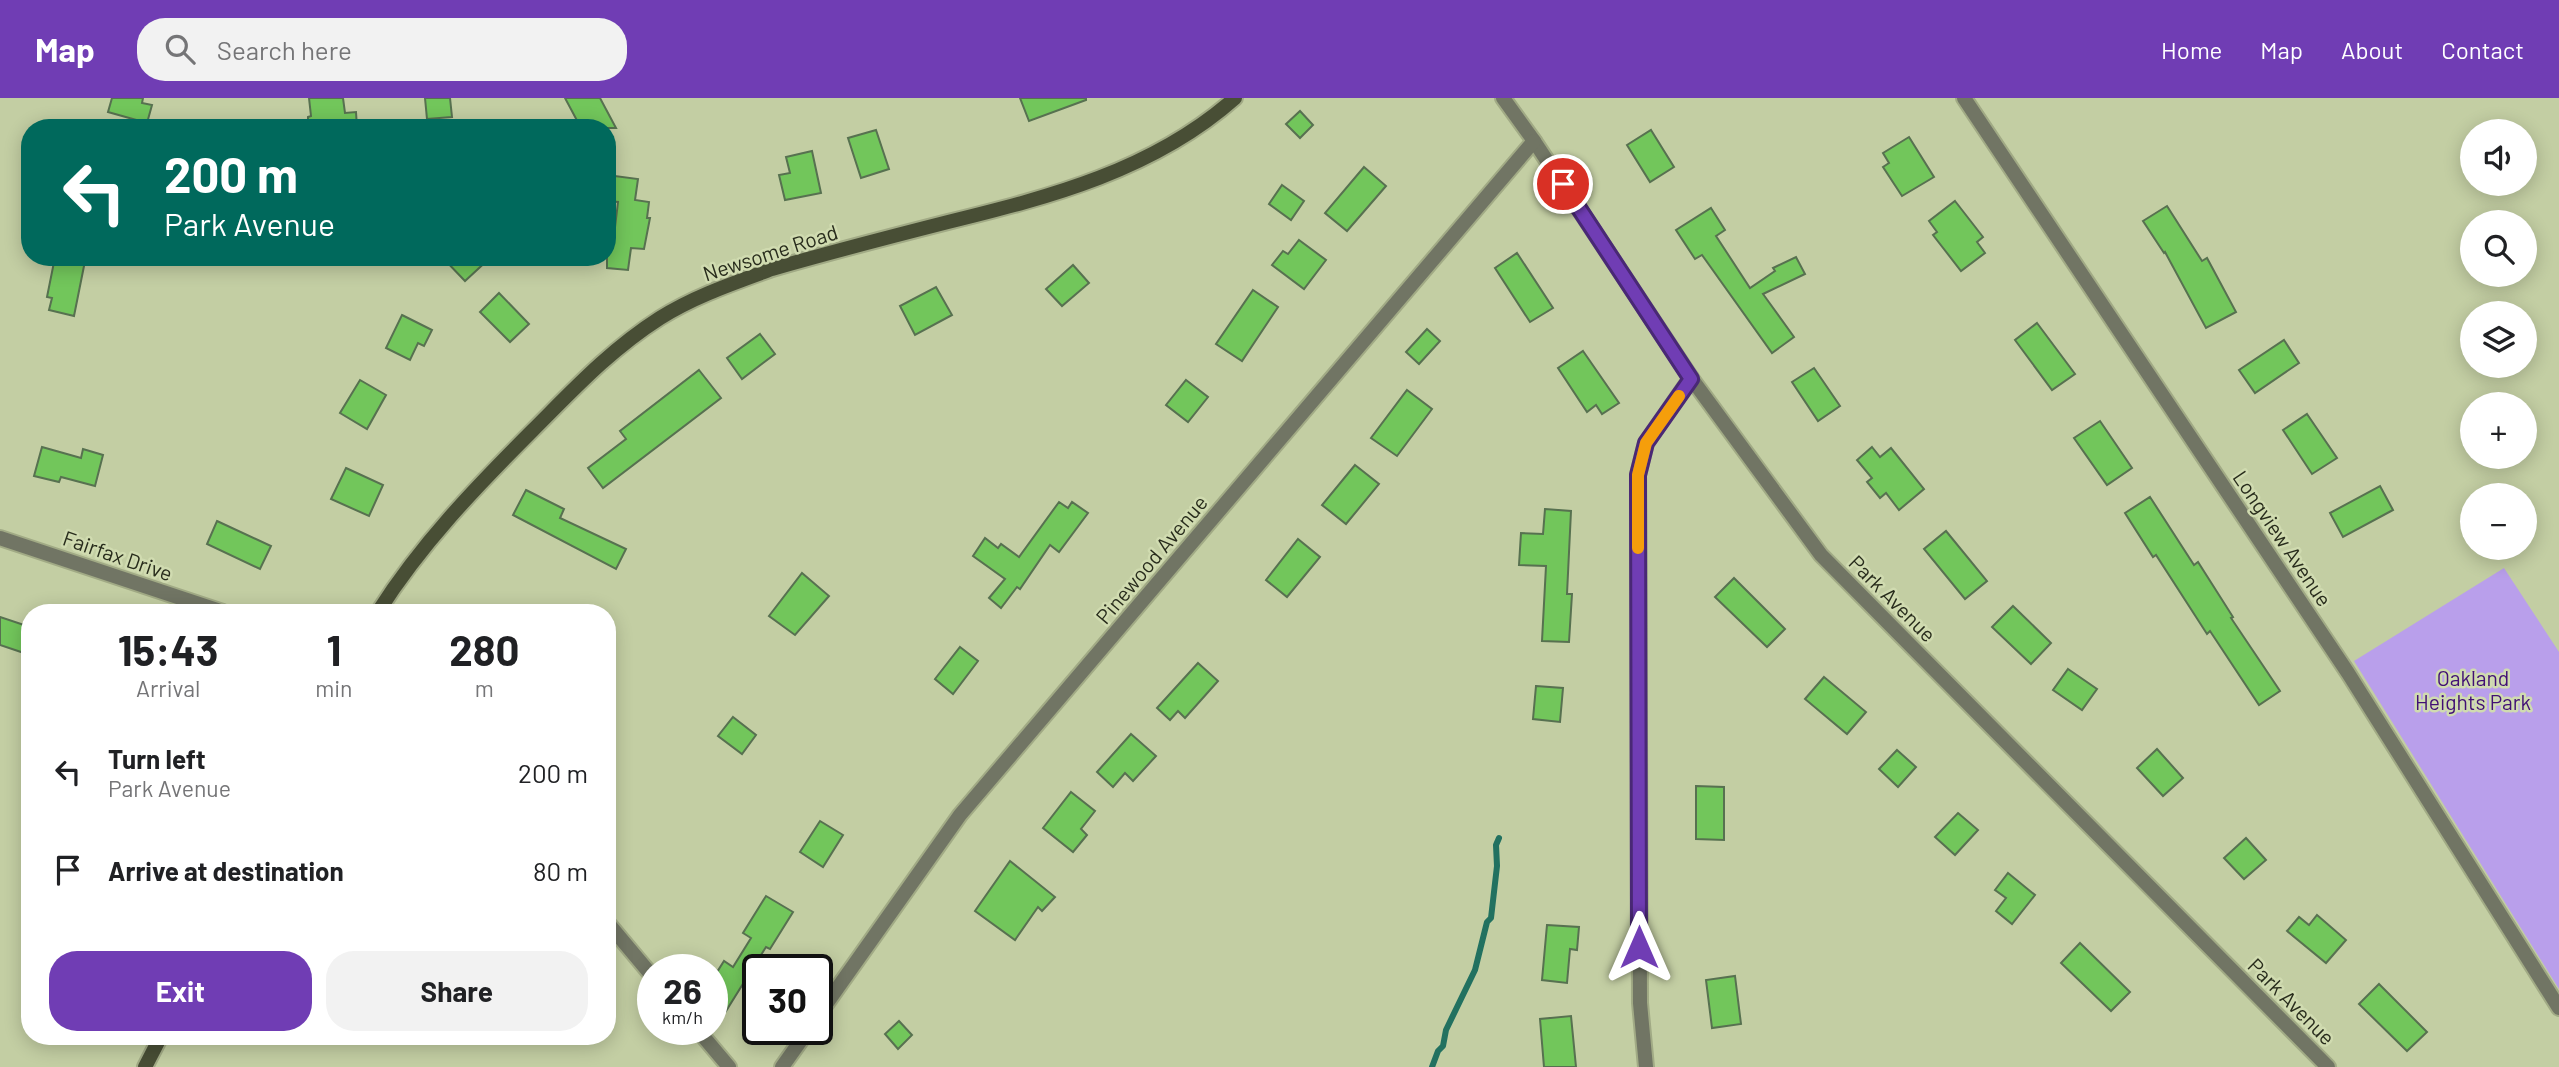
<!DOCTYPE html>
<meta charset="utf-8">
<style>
body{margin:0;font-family:Barlow,sans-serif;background:#f2f2f2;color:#202124;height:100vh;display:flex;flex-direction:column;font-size:26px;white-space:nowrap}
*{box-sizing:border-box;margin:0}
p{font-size:23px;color:#757577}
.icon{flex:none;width:38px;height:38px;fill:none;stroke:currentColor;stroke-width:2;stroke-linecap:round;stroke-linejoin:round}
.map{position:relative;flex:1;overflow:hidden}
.details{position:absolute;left:21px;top:506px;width:595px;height:441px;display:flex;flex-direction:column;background:#fff;border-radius:28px;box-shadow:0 4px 18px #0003}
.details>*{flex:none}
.banner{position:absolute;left:21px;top:21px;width:595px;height:147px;border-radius:28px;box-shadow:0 4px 18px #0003;background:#00695c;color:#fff;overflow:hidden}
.buttons{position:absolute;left:2460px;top:21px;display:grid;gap:14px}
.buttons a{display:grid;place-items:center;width:77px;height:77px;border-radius:50%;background:#fff;box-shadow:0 4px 18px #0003;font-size:35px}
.speed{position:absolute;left:637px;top:856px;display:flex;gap:14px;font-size:35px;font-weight:700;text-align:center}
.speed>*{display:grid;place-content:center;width:91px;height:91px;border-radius:50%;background:#fff;box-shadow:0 4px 18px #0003;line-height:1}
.speed small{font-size:18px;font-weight:400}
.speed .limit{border:4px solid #111;border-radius:10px;background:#fff;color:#111}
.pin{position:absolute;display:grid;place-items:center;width:60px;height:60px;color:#fff;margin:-30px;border:4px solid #fff;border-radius:50%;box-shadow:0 2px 7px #0007}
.me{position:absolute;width:77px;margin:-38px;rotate:0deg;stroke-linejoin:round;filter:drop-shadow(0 0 5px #0008)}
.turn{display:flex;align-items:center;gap:24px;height:147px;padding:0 28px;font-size:32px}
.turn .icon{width:91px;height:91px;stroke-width:2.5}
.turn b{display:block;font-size:49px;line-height:60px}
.eta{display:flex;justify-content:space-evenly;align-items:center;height:119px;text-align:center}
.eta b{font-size:42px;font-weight:700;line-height:49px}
.cta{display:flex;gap:14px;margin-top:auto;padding:14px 28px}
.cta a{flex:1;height:80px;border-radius:28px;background:#703db4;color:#fff;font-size:28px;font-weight:700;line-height:80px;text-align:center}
.cta a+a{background:#f2f2f2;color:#202124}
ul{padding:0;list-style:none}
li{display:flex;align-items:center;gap:21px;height:98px;padding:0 28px}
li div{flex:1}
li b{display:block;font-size:26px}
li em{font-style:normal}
header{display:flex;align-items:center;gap:42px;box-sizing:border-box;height:98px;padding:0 35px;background:#703db4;color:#fff}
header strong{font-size:33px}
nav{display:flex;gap:38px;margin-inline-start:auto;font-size:24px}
.search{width:490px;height:63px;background:#f2f2f2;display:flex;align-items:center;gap:18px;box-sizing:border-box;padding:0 24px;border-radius:28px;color:#757577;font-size:26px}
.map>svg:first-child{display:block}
.green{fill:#b99feb}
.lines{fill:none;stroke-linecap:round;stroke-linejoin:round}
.stream{stroke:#227160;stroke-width:6}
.building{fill:#72c65b;stroke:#577150;stroke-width:2}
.street-casing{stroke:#a1aa85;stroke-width:18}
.secondary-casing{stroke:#a1aa85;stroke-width:18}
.street{stroke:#717564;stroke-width:14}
.secondary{stroke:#484e35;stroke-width:14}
.route-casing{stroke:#492875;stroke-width:18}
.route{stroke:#703db4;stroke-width:12}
.slow{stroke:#f59e0b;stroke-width:12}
.labels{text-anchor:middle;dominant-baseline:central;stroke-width:5;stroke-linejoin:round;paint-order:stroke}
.street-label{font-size:21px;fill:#282c1c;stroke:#d0dbb0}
.park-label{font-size:21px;fill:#410f75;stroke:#d0dbb0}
</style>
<header>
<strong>Map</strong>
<div class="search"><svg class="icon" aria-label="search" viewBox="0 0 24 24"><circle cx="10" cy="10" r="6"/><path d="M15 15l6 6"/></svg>Search here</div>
<nav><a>Home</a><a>Map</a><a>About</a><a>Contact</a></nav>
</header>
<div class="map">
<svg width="2559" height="969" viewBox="0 0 2559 969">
<rect width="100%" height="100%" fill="#c3cea3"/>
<!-- green -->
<polygon class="green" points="2504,470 2559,554 2559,891 2354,563"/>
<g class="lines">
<!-- stream -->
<polyline class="stream" points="1432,969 1438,953 1443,948 1446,932 1475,872 1487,824 1491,820 1497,768 1496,747 1499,740"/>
</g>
<!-- building -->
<g class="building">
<polygon points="112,0 143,0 142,5 152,7 147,25 108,14"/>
<polygon points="309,0 343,0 345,15 356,14 357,30 308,30 308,19 311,18"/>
<polygon points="425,0 450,0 452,19 427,21"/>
<polygon points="565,0 600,0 616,30 581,30"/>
<polygon points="1020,0 1086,0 1086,2 1029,23"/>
<polygon points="1300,13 1313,27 1300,40 1286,26"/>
<polygon points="876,32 889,71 861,80 848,40"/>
<polygon points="1651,32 1674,69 1650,84 1627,47"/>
<polygon points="1909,39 1934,79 1902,98 1883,69 1889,65 1883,55"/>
<polygon points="812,53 821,95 785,102 779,77 790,75 786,59"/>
<polygon points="1364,69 1386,88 1347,133 1325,115"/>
<polygon points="607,77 638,81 635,102 649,104 647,120 650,120 644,151 631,150 628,172 607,170 607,145 613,146 618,104 607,103"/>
<polygon points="1282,87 1304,103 1291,122 1269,106"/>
<polygon points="1955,103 1983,139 1977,144 1985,155 1961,173 1933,137 1937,134 1929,123"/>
<polygon points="2167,108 2202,163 2207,160 2236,214 2206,230 2165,154 2164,155 2143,123"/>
<polygon points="1711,110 1725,132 1716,138 1750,190 1775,173 1773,170 1796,159 1805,176 1763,196 1794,239 1772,255 1702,157 1695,161 1676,132"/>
<polygon points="1299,142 1326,162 1304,191 1272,167 1283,153 1288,156"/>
<polygon points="1517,155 1553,210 1530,224 1495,170"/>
<polygon points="55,159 85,163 74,218 49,212 52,200 47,199"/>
<polygon points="442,159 491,159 465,183"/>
<polygon points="1073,167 1089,185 1062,208 1046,191"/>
<polygon points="936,189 952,217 915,237 900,208"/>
<polygon points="1253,192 1278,209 1242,263 1216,246"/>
<polygon points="499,195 529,226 510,244 480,214"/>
<polygon points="402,217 432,232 424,248 418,245 410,262 386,250"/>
<polygon points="2037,225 2075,276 2052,292 2015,242"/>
<polygon points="1427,231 1440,243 1419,266 1406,254"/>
<polygon points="760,236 775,256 742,281 727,260"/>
<polygon points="2284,242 2299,265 2255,295 2239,272"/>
<polygon points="1583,253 1619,305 1602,316 1596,307 1587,314 1558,270"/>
<polygon points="1814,270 1840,308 1818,323 1792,284"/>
<polygon points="699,272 721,300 603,390 588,370 626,341 620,333"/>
<polygon points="360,282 386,297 367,331 340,315"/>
<polygon points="1186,282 1208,299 1188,324 1166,307"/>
<polygon points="1407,292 1432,311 1397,358 1371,340"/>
<polygon points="2307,316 2337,360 2312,376 2283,332"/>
<polygon points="2100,323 2132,370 2107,387 2074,340"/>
<polygon points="42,349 81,360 83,351 103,357 95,388 61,379 59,384 34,378"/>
<polygon points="1872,349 1880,359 1891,350 1924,391 1899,412 1886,395 1880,400 1867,384 1872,380 1857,362"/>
<polygon points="1355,367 1379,386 1346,426 1322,407"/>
<polygon points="346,370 383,387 369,418 331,401"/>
<polygon points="2380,388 2393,412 2343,439 2330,415"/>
<polygon points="526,392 564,411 560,420 626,451 616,471 513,417"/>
<polygon points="2150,399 2194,467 2198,464 2233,519 2231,520 2280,593 2259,607 2210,533 2207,536 2156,457 2153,459 2125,415"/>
<polygon points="1059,404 1068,410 1072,404 1088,415 1059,454 1050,447 1020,491 1017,489 1001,510 989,500 1005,481 973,458 985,440 998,450 1001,446 1019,459"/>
<polygon points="1545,411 1571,413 1567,496 1572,496 1569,544 1542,543 1546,468 1519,467 1521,435 1543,436"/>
<polygon points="217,423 271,448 260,471 207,446"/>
<polygon points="1946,433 1987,483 1965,501 1924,451"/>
<polygon points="1298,441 1320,459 1287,499 1266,482"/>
<polygon points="802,475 829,498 795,537 769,518"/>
<polygon points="1734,480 1785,531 1767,549 1715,499"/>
<polygon points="2013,508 2051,545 2031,566 1992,529"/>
<polygon points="0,519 30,529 30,557 0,547"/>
<polygon points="960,549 978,563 953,596 935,581"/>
<polygon points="1198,565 1218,583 1185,620 1178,613 1170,622 1157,610"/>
<polygon points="2068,571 2097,591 2082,612 2053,592"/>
<polygon points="1824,579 1866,614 1847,636 1805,601"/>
<polygon points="1536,588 1563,590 1560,624 1533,621"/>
<polygon points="733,619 756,637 742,656 718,638"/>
<polygon points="1131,636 1156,658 1133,683 1125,675 1113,689 1097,674"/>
<polygon points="2157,651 2183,680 2163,698 2137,670"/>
<polygon points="1897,652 1916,669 1898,689 1879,671"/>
<polygon points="1696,688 1724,689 1724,742 1696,741"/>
<polygon points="1071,694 1095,713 1081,731 1087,737 1073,754 1043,730"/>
<polygon points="1958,715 1978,732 1955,757 1935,739"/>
<polygon points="820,723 843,737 823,769 800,754"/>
<polygon points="2246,740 2266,762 2244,781 2224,760"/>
<polygon points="1010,763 1055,799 1042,813 1038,809 1015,842 975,813"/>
<polygon points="2008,775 2035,797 2012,826 1996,813 2006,800 1995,792"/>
<polygon points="766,798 793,814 770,851 766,849 726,913 712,904 712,882 724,863 733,869 751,840 743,835"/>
<polygon points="2317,817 2346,842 2326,865 2287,833 2299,819 2309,827"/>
<polygon points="1547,827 1579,829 1577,852 1570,851 1567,885 1542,882"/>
<polygon points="2080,845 2130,894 2111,913 2061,865"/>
<polygon points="1735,878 1741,926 1712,930 1706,882"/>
<polygon points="2379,886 2427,934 2407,953 2359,906"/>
<polygon points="1571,918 1576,969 1544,969 1540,921"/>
<polygon points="899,923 912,937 898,951 885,936"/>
</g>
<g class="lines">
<defs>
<g id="street">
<polyline points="1503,0 1534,43 1691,280 1821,457 2328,969"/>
<polyline points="1964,0 2348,575 2559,910"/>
<polyline points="0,440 223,514"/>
<polyline points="607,824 653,879"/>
<polyline points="817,919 960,717 1534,43"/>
<polyline points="697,931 729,969"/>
<polyline points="782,969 809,931"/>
<polyline points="1646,969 1640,905 1638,377 1646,345 1691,280"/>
</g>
<g id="secondary">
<path d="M 378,514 C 421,446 476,389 533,332 C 574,291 610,252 660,220 C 695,198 734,185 772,171 C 831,154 889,139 948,124 C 1050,99 1154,72 1235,0"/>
<polyline points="145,969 161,938"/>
</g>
</defs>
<!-- street casing -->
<use href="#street" class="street-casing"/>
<!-- secondary casing -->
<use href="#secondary" class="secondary-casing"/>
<!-- street -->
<use href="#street" class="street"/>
<!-- secondary -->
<use href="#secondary" class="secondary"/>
</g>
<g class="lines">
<defs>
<polyline id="route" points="1563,86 1691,281 1646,345 1638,377 1639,849"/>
</defs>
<!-- route casing -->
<use href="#route" class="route-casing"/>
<!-- route -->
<use href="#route" class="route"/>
<!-- slow -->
<polyline class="slow" points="1638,450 1638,377 1646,345 1679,298"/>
</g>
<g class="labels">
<!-- street labels -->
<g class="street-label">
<text transform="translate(770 154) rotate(-18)">Newsome Road</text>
<text transform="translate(2283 440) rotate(56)">Longview Avenue</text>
<text transform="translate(118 457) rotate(19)">Fairfax Drive</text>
<text transform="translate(1151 461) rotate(-50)">Pinewood Avenue</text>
<text transform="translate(1893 500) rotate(45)">Park Avenue</text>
<text transform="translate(2292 903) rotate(45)">Park Avenue</text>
</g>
<!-- park labels -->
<g class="park-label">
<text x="2473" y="579">Oakland<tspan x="2473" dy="24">Heights Park</tspan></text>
</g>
</g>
</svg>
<div class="buttons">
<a><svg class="icon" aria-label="sound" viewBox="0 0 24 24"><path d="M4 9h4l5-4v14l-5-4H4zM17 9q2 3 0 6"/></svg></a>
<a><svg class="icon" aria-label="search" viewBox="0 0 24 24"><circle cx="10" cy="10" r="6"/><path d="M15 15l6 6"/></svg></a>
<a><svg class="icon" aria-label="layers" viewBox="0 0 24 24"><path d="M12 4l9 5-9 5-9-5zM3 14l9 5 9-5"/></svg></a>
<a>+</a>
<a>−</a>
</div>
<div class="speed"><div>26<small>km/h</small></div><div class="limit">30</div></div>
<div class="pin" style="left:1563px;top:86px;background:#d93025"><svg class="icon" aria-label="arrive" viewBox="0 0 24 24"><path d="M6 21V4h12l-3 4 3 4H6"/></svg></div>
<svg class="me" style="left:1639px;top:849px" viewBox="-20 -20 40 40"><path d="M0-17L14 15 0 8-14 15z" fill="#703db4" stroke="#fff" stroke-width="4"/></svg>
<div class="banner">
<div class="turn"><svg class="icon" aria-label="left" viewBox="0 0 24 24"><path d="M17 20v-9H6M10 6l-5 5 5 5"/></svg><div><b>200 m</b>Park Avenue</div></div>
</div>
<section class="details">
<div class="eta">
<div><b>15:43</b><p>Arrival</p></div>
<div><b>1</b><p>min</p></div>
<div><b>280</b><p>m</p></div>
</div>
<ul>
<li><svg class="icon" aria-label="left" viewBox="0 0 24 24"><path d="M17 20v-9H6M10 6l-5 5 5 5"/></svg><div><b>Turn left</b><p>Park Avenue</p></div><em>200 m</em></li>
<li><svg class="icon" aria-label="arrive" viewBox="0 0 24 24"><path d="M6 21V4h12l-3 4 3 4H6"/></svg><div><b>Arrive at destination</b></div><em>80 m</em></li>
</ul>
<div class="cta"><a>Exit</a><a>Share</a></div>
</section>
</div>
